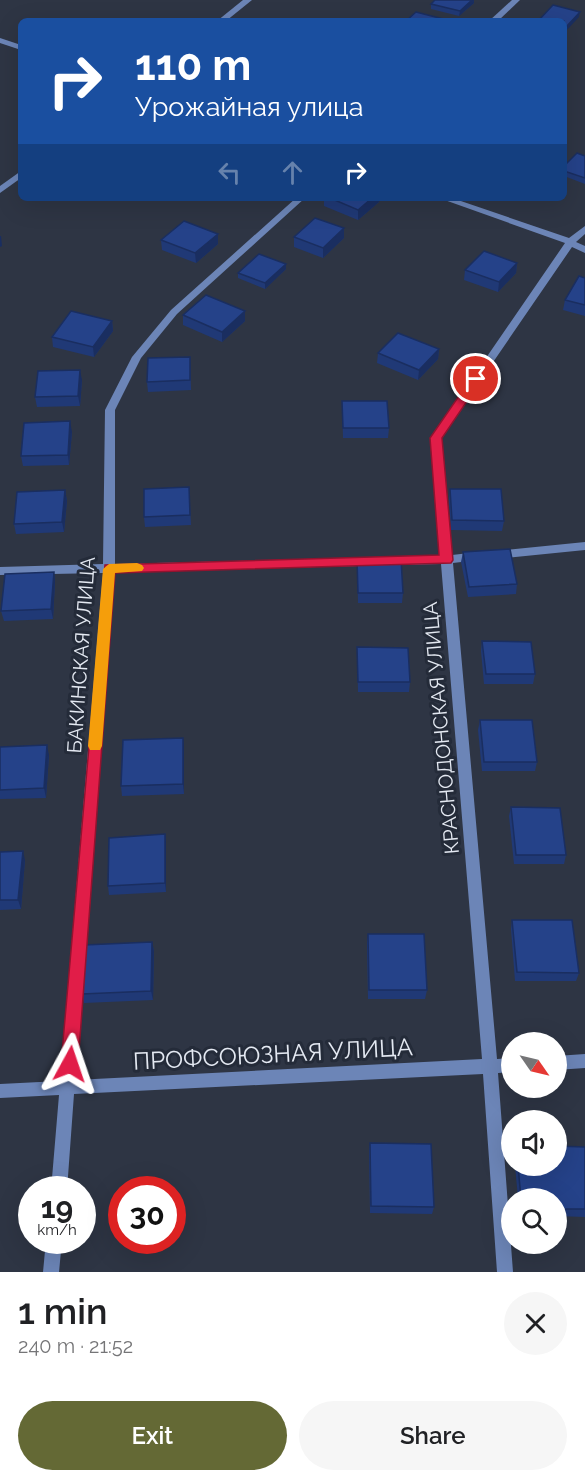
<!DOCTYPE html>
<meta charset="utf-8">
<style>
body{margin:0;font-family:Raleway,sans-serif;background:#f6f6f6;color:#202124;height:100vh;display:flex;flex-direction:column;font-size:22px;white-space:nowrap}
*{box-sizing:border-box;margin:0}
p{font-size:20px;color:#757577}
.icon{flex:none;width:33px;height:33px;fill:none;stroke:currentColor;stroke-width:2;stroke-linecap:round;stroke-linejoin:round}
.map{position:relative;height:1272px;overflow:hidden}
.panel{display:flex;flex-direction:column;background:#fff;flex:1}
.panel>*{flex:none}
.top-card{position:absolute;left:18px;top:18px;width:549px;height:183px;border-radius:9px;box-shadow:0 6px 24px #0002;background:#1a4fa0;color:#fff;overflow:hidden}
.needle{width:39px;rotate:124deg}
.controls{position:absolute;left:501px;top:1032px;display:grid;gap:12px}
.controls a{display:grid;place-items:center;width:66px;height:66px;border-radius:50%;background:#fff;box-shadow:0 6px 24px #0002;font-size:30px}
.speed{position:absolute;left:18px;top:1176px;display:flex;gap:12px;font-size:30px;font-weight:700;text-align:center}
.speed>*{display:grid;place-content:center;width:78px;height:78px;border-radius:50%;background:#fff;box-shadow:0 6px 24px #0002;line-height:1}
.speed small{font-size:15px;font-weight:400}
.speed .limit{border:9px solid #d22;background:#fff;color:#111}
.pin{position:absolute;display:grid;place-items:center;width:51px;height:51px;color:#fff;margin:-26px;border:3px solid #fff;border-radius:50%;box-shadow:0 2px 6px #0007}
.me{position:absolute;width:66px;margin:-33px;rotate:5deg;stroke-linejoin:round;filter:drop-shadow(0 0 4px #0008)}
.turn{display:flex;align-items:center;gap:21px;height:126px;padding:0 18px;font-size:27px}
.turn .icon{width:78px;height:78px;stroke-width:2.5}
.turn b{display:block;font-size:42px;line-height:51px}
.lanes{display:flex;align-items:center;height:57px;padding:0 18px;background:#0003;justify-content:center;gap:30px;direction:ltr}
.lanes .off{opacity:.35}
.round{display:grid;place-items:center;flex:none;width:63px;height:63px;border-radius:32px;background:#f6f6f6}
.summary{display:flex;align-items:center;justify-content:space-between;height:102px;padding:0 18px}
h1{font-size:36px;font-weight:600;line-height:45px}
.action{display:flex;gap:12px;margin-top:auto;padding:12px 18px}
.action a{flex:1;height:69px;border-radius:36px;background:#646935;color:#fff;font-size:24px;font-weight:600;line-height:69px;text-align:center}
.action a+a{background:#f6f6f6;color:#202124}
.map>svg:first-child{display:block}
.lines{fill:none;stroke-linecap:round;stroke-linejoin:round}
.street{fill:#6c85b7;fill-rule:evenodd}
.wall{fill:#203976}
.shaded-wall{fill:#1a2e60}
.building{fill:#254289;stroke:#1a2e60;stroke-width:1.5}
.route{fill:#e11d48;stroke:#92132f;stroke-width:1.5}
.slow{fill:#f59e0b}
.labels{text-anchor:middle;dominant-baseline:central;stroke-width:6;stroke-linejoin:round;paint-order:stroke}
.street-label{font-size:20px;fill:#e4e9f2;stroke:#242b39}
.near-street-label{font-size:24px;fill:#e4e9f2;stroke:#242b39}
</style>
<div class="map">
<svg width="585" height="1272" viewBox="0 0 585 1272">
<rect width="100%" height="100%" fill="#2e3544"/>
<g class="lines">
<!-- street -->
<g class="street">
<polygon points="243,0 252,0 226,21 217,21"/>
<polygon points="512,0 520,0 498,21 489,21"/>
<polygon points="0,38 21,45 21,50 0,43"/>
<polygon points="21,171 21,178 0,193 0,186"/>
<path d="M 296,198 L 305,198 L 177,314 L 141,358 L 115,410 L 115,564 L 440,556 L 431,438 L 565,243 L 439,198 L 452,198 L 569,238 L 585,226 L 585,234 L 576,242 L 585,246 L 585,253 L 572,247 L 441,438 L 452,555 L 478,552 L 484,556 L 478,560 L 453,563 L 497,1059 L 512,1058 L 512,1072 L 498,1073 L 513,1272 L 497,1272 L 483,1074 L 74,1094 L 67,1190 L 51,1190 L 59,1095 L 0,1098 L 0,1084 L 60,1081 L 103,573 L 0,575 L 0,567 L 103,564 L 105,410 L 132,357 L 171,310 ZM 441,564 L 482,1059 L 75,1080 L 115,572 Z"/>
<polygon points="585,542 585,550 496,559 490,555 496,551"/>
<polygon points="585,1054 585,1068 556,1070 556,1056"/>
<polygon points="46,1240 62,1240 59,1272 43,1272"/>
</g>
</g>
<!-- wall -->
<g class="wall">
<polygon points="474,3 459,16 431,9 431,4"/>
<polygon points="585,156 585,184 564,176 564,166"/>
<polygon points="324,198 380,198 379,202 358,220 324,206"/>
<polygon points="344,228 344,238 323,258 294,247 294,237"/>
<polygon points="161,240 218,244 196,263 162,250"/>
<polygon points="517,263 516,273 498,292 464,280 465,270"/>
<polygon points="286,264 286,269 265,289 238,278 238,273"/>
<polygon points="585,278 585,316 563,310 565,300"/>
<polygon points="245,311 245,321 222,342 183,325 183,315"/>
<polygon points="112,321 113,331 94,357 53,347 52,337"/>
<polygon points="439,349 438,359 418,380 377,363 378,353"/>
<polygon points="190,357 191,390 148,392 147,382"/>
<polygon points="82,380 80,406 37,407 35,397"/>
<polygon points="342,401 389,428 388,438 343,438"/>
<polygon points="72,432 69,465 23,466 21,456"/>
<polygon points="189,487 191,525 145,527 144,517"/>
<polygon points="450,489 504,521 502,531 451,530 449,499"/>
<polygon points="65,490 67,501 64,532 16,534 14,524"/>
<polygon points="463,552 517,584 516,594 468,597 461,562"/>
<polygon points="357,559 403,593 402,603 358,603"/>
<polygon points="54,572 55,582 53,619 4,621 1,611"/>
<polygon points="482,641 535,674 533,684 484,684 481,651"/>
<polygon points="357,647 410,682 409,692 358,692"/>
<polygon points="480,720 537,762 535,771 482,771 478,730"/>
<polygon points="0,747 49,755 46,798 0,799"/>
<polygon points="184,747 184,794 122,796 121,786"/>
<polygon points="511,807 566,855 564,864 514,864 509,816"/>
<polygon points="165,834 166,844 166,892 109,895 108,886"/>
<polygon points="0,852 25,860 21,909 0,910"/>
<polygon points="512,920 579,973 576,981 515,981 511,929"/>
<polygon points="368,934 427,990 425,999 368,999 367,943"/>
<polygon points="152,942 154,951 153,1000 84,1003 82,994"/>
<polygon points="370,1143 434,1207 432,1214 370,1213 369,1151"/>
<polygon points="585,1147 585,1217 556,1216 556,1198 518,1198 515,1166 556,1166"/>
</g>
<!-- shaded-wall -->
<g class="shaded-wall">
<polygon points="472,0 474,0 474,3 459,16 460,11"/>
<polygon points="580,12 579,17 565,32 566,27"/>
<polygon points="372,198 380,198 379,202 358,220 358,210"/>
<polygon points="344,228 344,238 323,258 323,248"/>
<polygon points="218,234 218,244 196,263 195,253"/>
<polygon points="0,236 1,236 2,246 0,247"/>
<polygon points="517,263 516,273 498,292 499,282"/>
<polygon points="286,264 286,269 265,289 265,283"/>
<polygon points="245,311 245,321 222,342 222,332"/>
<polygon points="112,321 113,331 94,357 93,347"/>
<polygon points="439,349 438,359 418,380 419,370"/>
<polygon points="80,370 82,380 80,406 78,396"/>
<polygon points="70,421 72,432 69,465 68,455"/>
<polygon points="65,490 67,501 64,532 62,522"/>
<polygon points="54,572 55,582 53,619 51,609"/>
<polygon points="183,738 184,747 184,794 183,784"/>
<polygon points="47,745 49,755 46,798 44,788"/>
<polygon points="165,834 166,844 166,892 165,883"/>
<polygon points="23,851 25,860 21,909 18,900"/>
<polygon points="152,942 154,951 153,1000 151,991"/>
</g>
<!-- building -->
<g class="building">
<polygon points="435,0 472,0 460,11 431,4"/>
<polygon points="553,5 580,12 566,27 564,27 564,21 539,20"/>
<polygon points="416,12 447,20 446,21 406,21"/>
<polygon points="577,153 585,156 585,178 564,171 564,166"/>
<polygon points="330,198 372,198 358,210"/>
<polygon points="315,218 344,228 323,248 294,237"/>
<polygon points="184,221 218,234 195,253 161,240"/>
<polygon points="484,251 517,263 499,282 465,270"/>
<polygon points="259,254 286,264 265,283 238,273"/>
<polygon points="579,276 585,278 585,305 565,300"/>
<polygon points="206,295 245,311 222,332 183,315"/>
<polygon points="71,311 112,321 93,347 52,337"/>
<polygon points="398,333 439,349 419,370 378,353"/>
<polygon points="190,357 190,380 147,382 148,358"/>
<polygon points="80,370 78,396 35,397 38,371"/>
<polygon points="342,401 387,401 389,428 343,428"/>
<polygon points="70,421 68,455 21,456 24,423"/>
<polygon points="189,487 190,515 144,517 144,489"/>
<polygon points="450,489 501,489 504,521 452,520"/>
<polygon points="65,490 62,522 14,524 17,492"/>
<polygon points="510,549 517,584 469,587 463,552"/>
<polygon points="357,559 401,559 403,593 358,593"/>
<polygon points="54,572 51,609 1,611 5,574"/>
<polygon points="482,641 531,642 535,674 486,674"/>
<polygon points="357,647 408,648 410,682 358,682"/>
<polygon points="480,720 532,720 537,762 484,762"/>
<polygon points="183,738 183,784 121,786 123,740"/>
<polygon points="47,745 44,788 0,790 0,747"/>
<polygon points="511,807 560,808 566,855 516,855"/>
<polygon points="165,834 165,883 108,886 109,838"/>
<polygon points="23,851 18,900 0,900 0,852"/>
<polygon points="512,920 572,920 579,973 517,972"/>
<polygon points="368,934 424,934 427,990 369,990"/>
<polygon points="152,942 151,991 82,994 84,945"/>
<polygon points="370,1143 431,1144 434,1207 371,1206"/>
<polygon points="556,1146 585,1147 585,1209 556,1209 556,1198 521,1198 518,1166 556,1166"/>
</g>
<!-- route -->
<polygon class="route" points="476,375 482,379 442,438 453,560 451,563 115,573 78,1064 76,1070 70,1072 64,1070 61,1064 105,565 439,555 430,438 472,377"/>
<!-- slow -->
<polygon class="slow" points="137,563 142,565 144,568 142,571 115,573 102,746 100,750 90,750 88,746 103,569 109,564"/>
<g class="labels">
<!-- street labels -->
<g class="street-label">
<text transform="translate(81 655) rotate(-86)">БАКИНСКАЯ УЛИЦА</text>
<text transform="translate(441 728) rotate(-95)">КРАСНОДОНСКАЯ УЛИЦА</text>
</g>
<!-- near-street labels -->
<g class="near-street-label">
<text transform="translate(273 1054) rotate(-3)">ПРОФСОЮЗНАЯ УЛИЦА</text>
</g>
</g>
</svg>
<div class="controls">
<a><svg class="needle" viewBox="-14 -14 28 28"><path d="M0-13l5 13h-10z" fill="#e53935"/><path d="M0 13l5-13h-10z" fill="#757577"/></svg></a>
<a><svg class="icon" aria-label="sound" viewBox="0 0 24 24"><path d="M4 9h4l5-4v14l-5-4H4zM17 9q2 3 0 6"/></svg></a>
<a><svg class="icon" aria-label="search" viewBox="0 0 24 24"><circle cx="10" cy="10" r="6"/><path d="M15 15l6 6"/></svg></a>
</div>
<div class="speed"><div>19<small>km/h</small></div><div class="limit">30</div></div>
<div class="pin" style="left:476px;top:379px;background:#d93025"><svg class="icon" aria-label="arrive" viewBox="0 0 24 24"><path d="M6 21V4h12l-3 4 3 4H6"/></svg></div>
<svg class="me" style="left:70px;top:1064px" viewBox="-20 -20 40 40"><path d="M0-17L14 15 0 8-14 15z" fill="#e11d48" stroke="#fff" stroke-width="4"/></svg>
<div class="top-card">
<div class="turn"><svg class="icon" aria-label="right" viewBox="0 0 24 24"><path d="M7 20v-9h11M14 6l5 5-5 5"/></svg><div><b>110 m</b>Урожайная улица</div></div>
<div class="lanes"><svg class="icon off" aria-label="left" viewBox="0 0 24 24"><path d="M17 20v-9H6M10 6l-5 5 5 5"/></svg><svg class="icon off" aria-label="ahead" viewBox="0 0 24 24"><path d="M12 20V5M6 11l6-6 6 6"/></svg><svg class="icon" aria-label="right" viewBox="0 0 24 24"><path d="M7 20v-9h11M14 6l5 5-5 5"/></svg></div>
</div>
</div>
<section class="panel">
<div class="summary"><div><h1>1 min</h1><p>240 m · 21:52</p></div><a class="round"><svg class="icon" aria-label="close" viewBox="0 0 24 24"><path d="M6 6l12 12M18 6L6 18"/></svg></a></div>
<div class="action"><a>Exit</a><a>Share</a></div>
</section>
